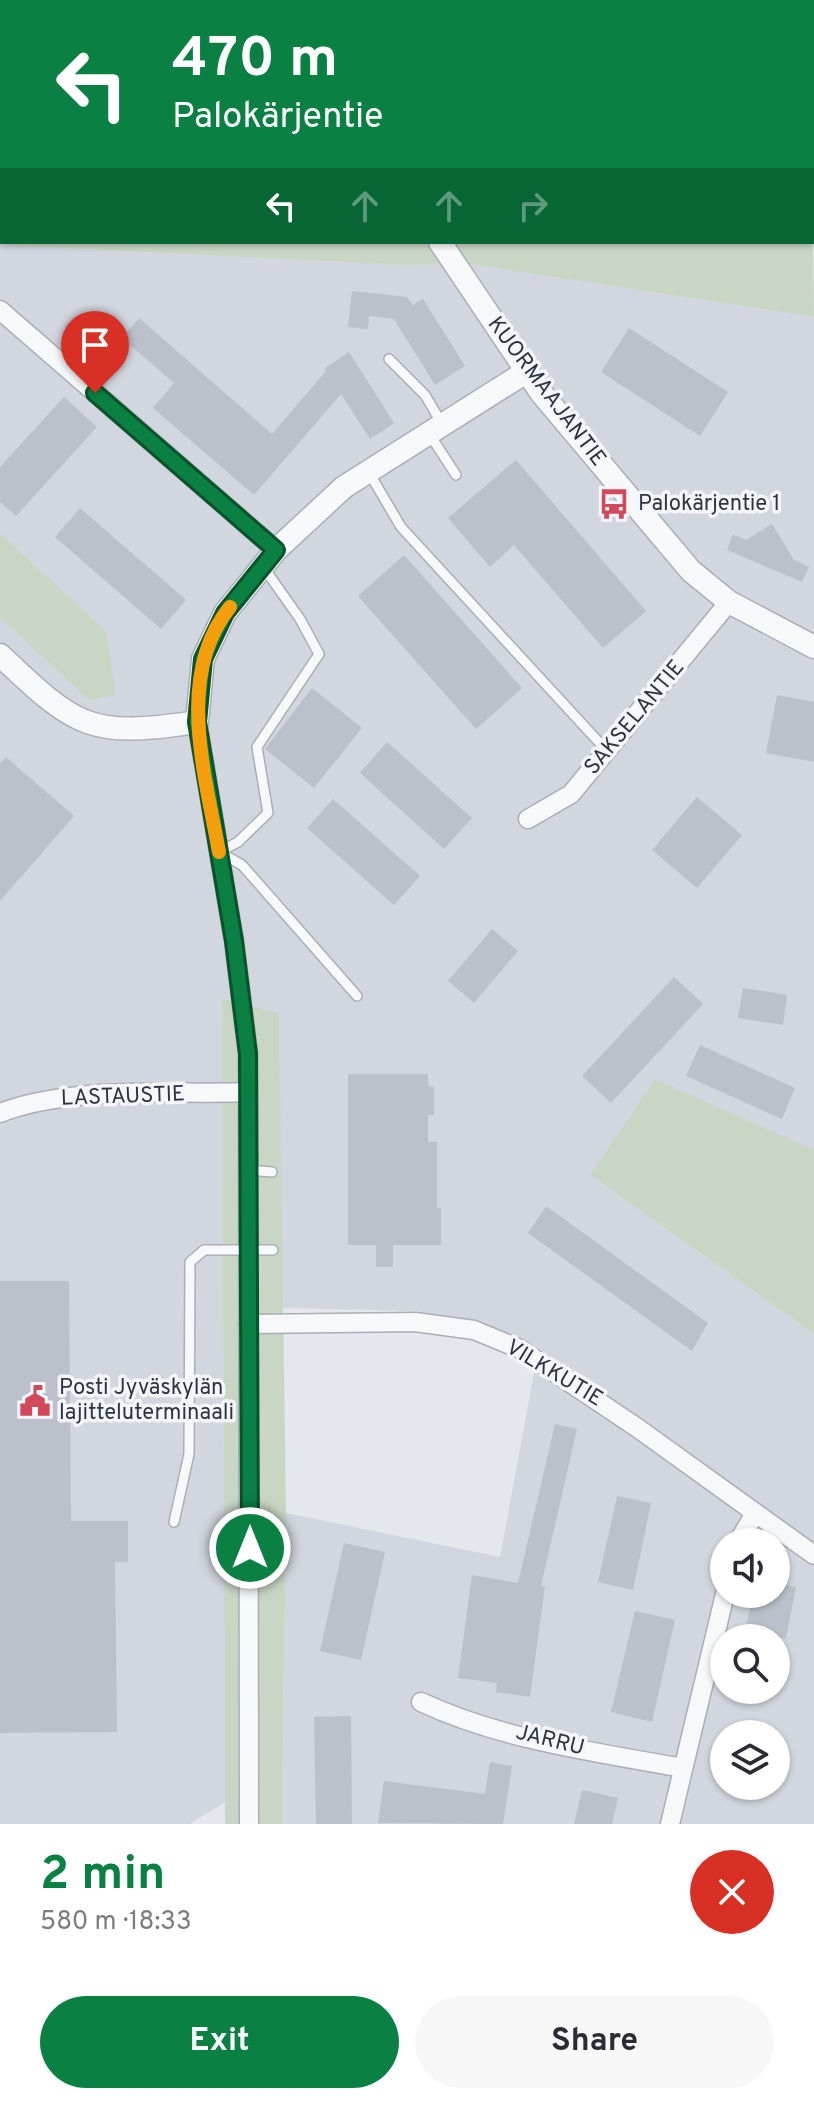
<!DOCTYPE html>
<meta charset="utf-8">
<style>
body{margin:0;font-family:Overpass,sans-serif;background:#f7f7f7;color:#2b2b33;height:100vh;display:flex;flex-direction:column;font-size:30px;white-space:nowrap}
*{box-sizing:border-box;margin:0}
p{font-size:26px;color:#7c7c81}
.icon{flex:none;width:44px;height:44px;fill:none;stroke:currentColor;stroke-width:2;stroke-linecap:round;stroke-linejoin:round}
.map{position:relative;height:1824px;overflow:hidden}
.details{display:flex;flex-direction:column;background:#fff;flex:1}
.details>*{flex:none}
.guide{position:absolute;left:0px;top:0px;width:814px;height:244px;box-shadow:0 2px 6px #0004;background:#0b8043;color:#fff;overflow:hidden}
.tools{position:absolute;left:710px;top:1528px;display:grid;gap:16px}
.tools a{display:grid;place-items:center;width:80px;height:80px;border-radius:50%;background:#fff;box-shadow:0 2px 6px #0004;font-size:40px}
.pin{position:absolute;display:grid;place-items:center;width:68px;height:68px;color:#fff;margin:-82px -34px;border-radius:50% 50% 50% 0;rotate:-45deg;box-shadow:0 0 8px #0007}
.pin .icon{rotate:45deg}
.me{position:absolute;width:88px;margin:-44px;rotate:0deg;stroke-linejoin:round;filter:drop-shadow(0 0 6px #0008)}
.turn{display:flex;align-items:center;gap:28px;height:168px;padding:0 40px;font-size:36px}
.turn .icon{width:104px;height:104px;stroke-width:2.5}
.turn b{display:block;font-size:56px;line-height:68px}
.lanes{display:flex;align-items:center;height:76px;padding:0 40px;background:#0003;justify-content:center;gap:40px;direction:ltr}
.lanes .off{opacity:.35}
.round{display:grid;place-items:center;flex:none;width:84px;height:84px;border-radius:42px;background:#f7f7f7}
.headline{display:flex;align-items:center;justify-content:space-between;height:136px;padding:0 40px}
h1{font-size:48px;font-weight:700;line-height:60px;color:#0b8043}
.cta{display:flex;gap:16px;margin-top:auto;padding:16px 40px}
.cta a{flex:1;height:92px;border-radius:48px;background:#0b8043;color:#fff;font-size:32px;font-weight:700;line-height:92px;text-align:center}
.cta a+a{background:#f7f7f7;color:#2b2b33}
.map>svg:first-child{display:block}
.built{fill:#d2d6de;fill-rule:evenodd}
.green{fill:#c9d6c5}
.building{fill:#bbc0ca}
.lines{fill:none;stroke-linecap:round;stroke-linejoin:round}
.service-casing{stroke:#a9aeb7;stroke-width:12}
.minor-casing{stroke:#a9aeb7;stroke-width:21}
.tertiary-casing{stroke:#a9aeb7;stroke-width:25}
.service{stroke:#f7f8fa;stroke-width:9}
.minor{stroke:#f7f8fa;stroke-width:18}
.tertiary{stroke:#f7f8fa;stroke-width:22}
.route-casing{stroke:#07532c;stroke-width:20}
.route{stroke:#0b8043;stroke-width:14}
.slow{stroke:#f59e0b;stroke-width:14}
.labels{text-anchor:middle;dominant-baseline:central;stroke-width:7;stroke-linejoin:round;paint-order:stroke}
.street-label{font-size:22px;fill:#2b3445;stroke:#f4f6f9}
.poi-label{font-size:22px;fill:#2b3445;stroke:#f4f6f9;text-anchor:start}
</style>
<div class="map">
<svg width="814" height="1824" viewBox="0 0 814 1824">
<rect width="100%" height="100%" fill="#e4e7ec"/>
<!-- built -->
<g class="built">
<polygon points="0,0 814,0 814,163 812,2 2,2 2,80"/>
<path d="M 0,245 L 404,265 L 469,264 L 814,317 L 814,1151 L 590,1175 L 814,1334 L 814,1824 L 282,1824 L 286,1513 L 500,1557 L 534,1373 L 548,1354 L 524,1339 L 481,1322 L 417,1311 L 282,1308 L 279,1014 L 222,1000 L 225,1802 L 190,1824 L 0,1824 L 0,617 L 89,699 L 106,631 L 0,533 ZM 724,1542 L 776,1542 L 776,1594 L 724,1594 ZM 724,1638 L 776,1638 L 776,1690 L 724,1690 ZM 724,1734 L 776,1734 L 776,1786 L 724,1786 Z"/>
</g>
<!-- green -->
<g class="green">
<polygon points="0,77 2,242 812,242 812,162 814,317 469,264 404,265 0,245"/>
<polygon points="0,533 106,631 116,695 89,700 0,617"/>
<polygon points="222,999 279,1013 286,1513 282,1824 225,1824"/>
<polygon points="655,1079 814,1150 814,1334 590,1175"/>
</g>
<!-- building -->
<g class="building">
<polygon points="352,291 407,297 413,305 423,299 465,366 435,385 394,319 369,316 368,329 348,327"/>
<polygon points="139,318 272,434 326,371 325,368 349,352 394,423 370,439 341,394 254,495 153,408 174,383 122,338"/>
<polygon points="629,328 728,392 700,436 601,372"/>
<polygon points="64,397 97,427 16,516 0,502 0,467"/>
<polygon points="516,460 646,611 603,648 514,545 490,567 448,518"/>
<polygon points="80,508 186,600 161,629 55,537"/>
<polygon points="772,524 794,560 809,567 802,582 727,550 733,534 746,540"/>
<polygon points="404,555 522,688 476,729 358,596"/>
<polygon points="312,688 362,728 314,788 265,749"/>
<polygon points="777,695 814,702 814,762 766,753"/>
<polygon points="387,742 472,818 444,849 360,773"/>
<polygon points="6,757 74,816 0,901 0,763"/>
<polygon points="697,797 742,835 697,888 652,850"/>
<polygon points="333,799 420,876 394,905 307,828"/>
<polygon points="492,929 518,951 474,1003 448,981"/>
<polygon points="674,977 703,1004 611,1103 582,1076"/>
<polygon points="743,988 787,995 783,1025 738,1018"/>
<polygon points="700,1045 795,1088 782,1119 686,1076"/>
<polygon points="348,1074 428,1074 428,1086 434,1087 434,1115 428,1115 428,1142 437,1142 437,1208 441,1208 441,1245 393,1245 393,1267 376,1267 376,1245 348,1245"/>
<polygon points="546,1206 708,1323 692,1351 528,1233"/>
<polygon points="0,1281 69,1281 71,1521 128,1521 128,1562 115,1562 117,1732 0,1733"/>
<polygon points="555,1424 577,1429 541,1586 545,1586 530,1697 496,1692 497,1683 458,1678 472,1575 518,1583"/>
<polygon points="617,1496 651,1503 633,1590 598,1582"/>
<polygon points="344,1543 385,1552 361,1660 320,1651"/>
<polygon points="776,1583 796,1587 786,1638 744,1638 753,1594 776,1594"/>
<polygon points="635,1611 675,1620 652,1722 611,1712"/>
<polygon points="351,1716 352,1824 316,1824 314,1717"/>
<polygon points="490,1762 512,1766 503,1824 378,1823 384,1781 485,1794"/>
<polygon points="582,1790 618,1798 612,1824 574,1824"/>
</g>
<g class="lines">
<defs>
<g id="service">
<polyline points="389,359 425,395 442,424"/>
<polyline points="430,435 456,475"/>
<polyline points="368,471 401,527 607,751"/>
<polyline points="219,852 238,842 268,813 257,747 319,654 300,619 264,568"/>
<polyline points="219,852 242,865 357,996"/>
<polyline points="249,1170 272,1172"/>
<polyline points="174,1522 189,1454 190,1262 204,1250 273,1250"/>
</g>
<g id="minor">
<polyline points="798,2 798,0"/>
<polyline points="0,310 276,550"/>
<polyline points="197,722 234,941 248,1054 249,1824"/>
<polyline points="528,819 571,794 729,602"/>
<path d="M 0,1113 C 73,1085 170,1095 248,1092"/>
<polyline points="248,1324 415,1322 474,1330 520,1349 639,1429 814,1555"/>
<polyline points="738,1542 754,1515"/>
<path d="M 421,1702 C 502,1740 596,1752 682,1768"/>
<polyline points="670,1824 725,1594"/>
</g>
<g id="tertiary">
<polyline points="285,0 286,2"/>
<polyline points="440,242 542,394 691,571 729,602 814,647"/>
<path d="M 0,655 C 77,728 89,738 197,722 L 203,659 L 225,613 L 276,550 L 344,487 L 526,372"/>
</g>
</defs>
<!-- service casing -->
<use href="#service" class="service-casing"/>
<!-- minor casing -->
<use href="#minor" class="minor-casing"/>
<!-- tertiary casing -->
<use href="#tertiary" class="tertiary-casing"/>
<!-- service -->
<use href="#service" class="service"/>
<!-- minor -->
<use href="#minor" class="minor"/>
<!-- tertiary -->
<use href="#tertiary" class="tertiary"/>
</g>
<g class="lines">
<defs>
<polyline id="route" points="95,393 276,550 225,613 203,659 197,722 234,941 248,1054 250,1548"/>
</defs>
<!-- route casing -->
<use href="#route" class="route-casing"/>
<!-- route -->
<use href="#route" class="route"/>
<!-- slow -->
<path class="slow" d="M 219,852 C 205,774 175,675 230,607"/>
</g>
<!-- icons -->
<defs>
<symbol id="bus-bare" viewBox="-9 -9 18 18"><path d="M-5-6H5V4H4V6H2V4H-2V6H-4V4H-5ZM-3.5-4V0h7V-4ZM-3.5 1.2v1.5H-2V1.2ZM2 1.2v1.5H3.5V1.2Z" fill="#d1495b" stroke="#f4f6f9" stroke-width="2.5" paint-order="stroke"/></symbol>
<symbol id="civic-bare" viewBox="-9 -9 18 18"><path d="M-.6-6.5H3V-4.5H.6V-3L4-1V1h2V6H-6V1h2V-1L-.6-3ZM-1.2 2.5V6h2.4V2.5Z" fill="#d1495b" stroke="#f4f6f9" stroke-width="2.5" paint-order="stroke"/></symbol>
</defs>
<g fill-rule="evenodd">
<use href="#bus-bare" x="592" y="482" width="44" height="44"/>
<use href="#civic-bare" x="13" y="1379" width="44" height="44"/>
</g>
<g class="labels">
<!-- street labels -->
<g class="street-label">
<text transform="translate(546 392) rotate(53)">KUORMAAJANTIE</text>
<text transform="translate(635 718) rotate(-50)">SAKSELANTIE</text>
<text transform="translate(123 1097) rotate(-2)">LASTAUSTIE</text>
<text transform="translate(554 1374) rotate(31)">VILKKUTIE</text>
<text transform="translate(550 1741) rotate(14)">JARRU</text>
</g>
<!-- poi labels -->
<g class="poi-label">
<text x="638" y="504">Palokärjentie 1</text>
<text x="59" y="1388">Posti Jyväskylän<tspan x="59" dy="25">lajitteluterminaali</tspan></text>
</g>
</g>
</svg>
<div class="tools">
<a><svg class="icon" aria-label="sound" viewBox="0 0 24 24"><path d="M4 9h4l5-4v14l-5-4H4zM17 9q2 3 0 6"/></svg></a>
<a><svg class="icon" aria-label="search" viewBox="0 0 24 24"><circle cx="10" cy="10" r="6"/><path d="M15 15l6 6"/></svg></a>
<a><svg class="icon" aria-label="layers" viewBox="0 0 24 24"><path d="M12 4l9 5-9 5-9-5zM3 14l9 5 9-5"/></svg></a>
</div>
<div class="pin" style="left:95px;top:393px;background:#d93025"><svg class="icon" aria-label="arrive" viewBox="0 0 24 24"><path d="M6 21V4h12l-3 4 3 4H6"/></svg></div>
<svg class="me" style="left:250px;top:1548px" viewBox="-20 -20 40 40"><circle r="17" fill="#0b8043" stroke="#fff" stroke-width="3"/><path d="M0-11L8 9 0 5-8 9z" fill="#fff"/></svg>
<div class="guide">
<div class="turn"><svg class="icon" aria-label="left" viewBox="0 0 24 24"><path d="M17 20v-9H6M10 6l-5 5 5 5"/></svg><div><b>470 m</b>Palokärjentie</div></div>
<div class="lanes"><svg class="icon" aria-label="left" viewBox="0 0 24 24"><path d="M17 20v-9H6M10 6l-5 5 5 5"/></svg><svg class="icon off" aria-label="ahead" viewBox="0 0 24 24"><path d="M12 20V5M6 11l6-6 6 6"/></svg><svg class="icon off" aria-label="ahead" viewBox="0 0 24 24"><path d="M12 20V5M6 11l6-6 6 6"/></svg><svg class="icon off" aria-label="right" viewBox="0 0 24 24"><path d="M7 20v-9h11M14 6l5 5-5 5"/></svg></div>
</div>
</div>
<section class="details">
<div class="headline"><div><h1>2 min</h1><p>580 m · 18:33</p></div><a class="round" style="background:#d93025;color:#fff"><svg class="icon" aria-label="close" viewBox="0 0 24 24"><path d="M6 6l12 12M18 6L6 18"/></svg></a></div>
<div class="cta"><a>Exit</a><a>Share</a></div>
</section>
